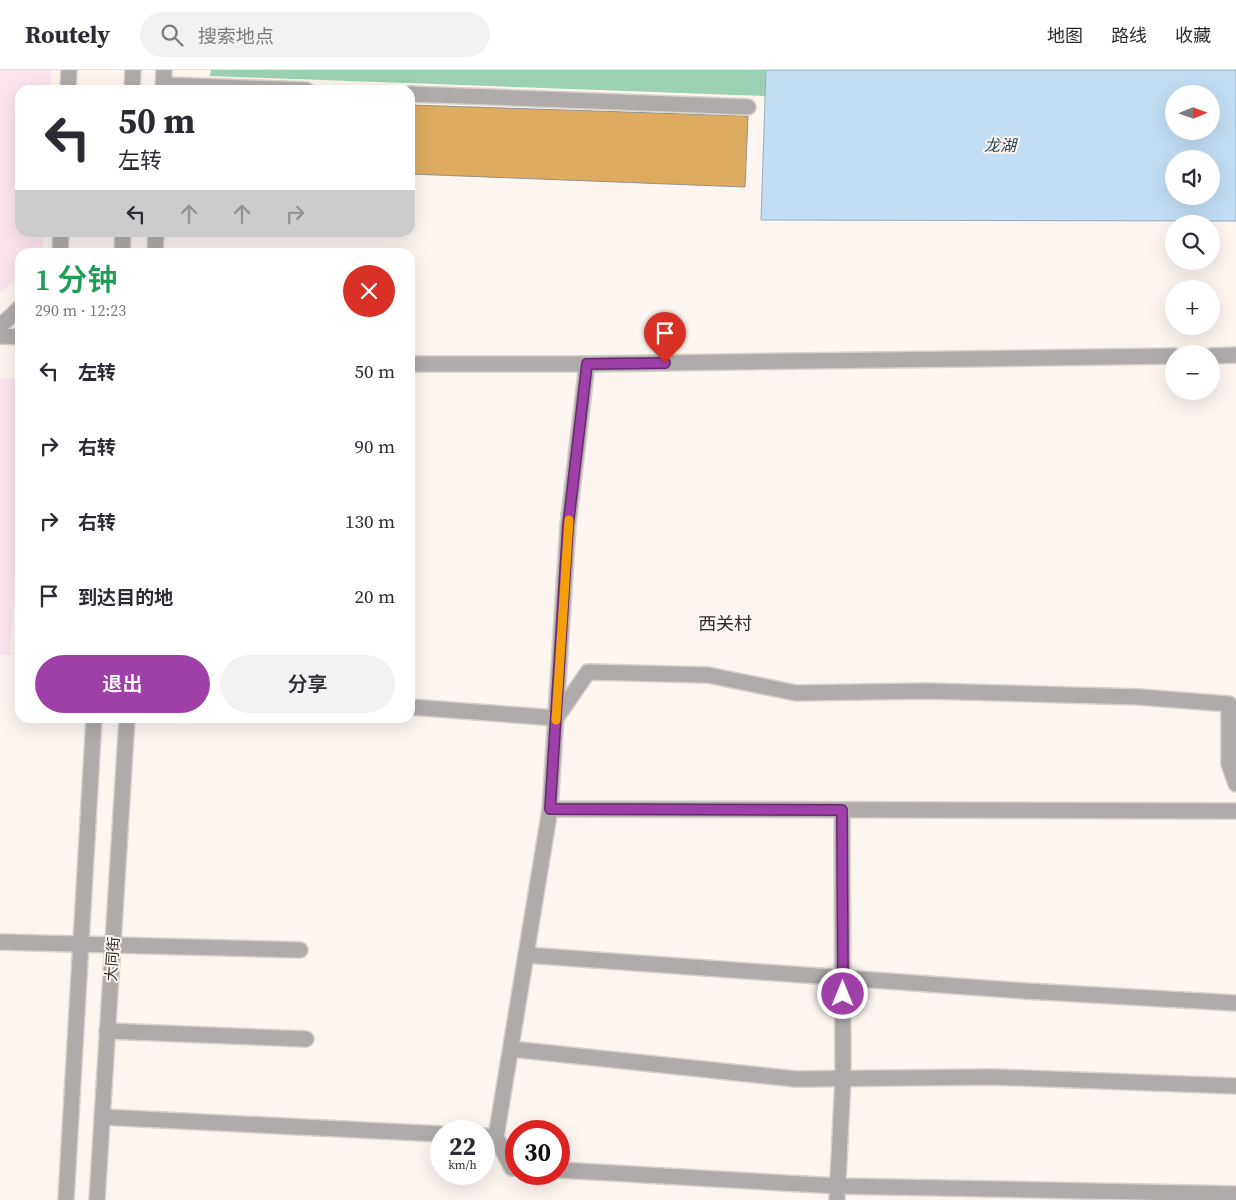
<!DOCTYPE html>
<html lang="zh">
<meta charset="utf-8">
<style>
body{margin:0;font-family:"Source Serif 4","Noto Sans SC",serif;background:#f2f2f3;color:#2b2b33;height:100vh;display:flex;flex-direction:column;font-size:19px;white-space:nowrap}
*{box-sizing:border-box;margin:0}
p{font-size:16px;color:#7c7c81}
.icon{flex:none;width:28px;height:28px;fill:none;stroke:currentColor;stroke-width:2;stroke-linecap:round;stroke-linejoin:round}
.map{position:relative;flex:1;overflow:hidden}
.drawer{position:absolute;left:15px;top:178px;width:400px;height:475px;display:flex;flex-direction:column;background:#fff;border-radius:15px;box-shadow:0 5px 20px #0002}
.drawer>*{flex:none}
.banner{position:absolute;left:15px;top:15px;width:400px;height:152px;border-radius:15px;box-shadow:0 5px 20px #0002;background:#fff;color:#2b2b33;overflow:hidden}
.needle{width:32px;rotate:89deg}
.tools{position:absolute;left:1165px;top:15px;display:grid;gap:10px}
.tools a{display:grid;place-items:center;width:55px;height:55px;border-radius:50%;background:#fff;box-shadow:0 5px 20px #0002;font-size:25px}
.speed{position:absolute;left:430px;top:1050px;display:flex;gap:10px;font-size:25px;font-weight:700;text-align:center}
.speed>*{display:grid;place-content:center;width:65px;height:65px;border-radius:50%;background:#fff;box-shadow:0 5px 20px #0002;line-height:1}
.speed small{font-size:12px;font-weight:400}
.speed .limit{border:8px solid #d22;background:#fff;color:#111}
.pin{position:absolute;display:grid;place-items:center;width:42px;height:42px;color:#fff;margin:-51px -21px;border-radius:50% 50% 50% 0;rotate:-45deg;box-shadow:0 0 5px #0007}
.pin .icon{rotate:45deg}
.me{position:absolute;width:55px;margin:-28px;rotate:0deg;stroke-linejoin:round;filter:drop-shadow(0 0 4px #0008)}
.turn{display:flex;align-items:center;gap:18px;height:105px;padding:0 20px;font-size:22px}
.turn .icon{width:65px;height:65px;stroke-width:2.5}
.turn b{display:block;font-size:35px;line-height:42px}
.lanes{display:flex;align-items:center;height:48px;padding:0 20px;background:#0003;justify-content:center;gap:25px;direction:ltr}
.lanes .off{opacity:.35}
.round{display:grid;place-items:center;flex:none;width:52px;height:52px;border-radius:26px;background:#f2f2f3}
.head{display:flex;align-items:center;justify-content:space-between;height:85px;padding:0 20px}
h1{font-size:30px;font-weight:600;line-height:38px;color:#1e9e55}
.cta{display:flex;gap:10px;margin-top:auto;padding:10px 20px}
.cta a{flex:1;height:58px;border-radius:30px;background:#9f40a8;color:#fff;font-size:20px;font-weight:600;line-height:58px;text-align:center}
.cta a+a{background:#f2f2f3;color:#2b2b33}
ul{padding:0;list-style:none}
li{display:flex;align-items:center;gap:15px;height:75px;padding:0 20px}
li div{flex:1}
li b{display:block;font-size:19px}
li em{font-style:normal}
header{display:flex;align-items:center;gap:30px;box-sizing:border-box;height:70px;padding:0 25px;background:#fff;border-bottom:1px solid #e1e1e2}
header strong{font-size:24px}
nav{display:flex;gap:28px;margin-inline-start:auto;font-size:18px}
.search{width:350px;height:45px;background:#f2f2f3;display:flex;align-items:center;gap:12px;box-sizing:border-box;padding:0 18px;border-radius:28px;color:#7c7c81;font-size:19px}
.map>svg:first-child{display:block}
.commercial{fill:#fde5f0}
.green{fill:#9bd1b2}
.water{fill:#c1def5;stroke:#96aaba;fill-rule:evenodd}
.building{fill:#deac60;stroke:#95918a}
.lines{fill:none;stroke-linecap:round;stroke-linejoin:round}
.minor-casing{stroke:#d8d2cd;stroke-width:18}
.minor{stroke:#afabaa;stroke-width:15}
.route-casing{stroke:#672a6d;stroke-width:12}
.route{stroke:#9f40a8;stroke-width:9}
.slow{stroke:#f59e0b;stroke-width:9}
.labels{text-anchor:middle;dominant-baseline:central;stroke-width:4;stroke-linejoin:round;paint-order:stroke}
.street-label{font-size:15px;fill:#33302f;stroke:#fcf5f0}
.water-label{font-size:16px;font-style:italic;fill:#1c3e55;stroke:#fcf5f0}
.quarter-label{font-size:18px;fill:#322c29;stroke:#fcf5f0}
</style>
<header>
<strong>Routely</strong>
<div class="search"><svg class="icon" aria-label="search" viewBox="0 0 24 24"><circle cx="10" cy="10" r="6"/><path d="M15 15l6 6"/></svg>搜索地点</div>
<nav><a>地图</a><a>路线</a><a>收藏</a></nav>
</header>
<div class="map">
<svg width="1236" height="1130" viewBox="0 0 1236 1130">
<rect width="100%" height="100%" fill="#fcf5f0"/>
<!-- commercial -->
<g class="commercial">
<polygon points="0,0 51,0 51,20 20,20 20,162 44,163 43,182 20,182 20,205 0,223"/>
<polygon points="0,308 20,309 20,433 10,585 0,585"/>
</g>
<!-- green -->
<polygon class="green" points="211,0 766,0 765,26 210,6"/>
<!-- water -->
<path class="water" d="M 766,0 L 1236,0 L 1236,151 L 761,150 ZM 1174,24 L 1211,24 L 1211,61 L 1174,61 ZM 1174,89 L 1211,89 L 1211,126 L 1174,126 Z"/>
<!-- building -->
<polygon class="building" points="410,35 748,46 745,117 410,104"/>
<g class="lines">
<defs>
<g id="minor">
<polyline points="164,15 306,20"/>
<polyline points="68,20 69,0"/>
<polyline points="132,20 133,0"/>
<polyline points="163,20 164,0"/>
<polyline points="410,24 748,37"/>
<polyline points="60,182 61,162"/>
<polyline points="122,182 123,162"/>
<polyline points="155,182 156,162"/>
<polyline points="0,256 20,238"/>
<polyline points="0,266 20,267"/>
<polyline points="1211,286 1236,285"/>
<polyline points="410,294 587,294 1174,286"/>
<polyline points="587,294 568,455 550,739 1236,741"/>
<polyline points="410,637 556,648 588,602 708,605 796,623 927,621 1139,627 1229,634 1229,694 1236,714"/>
<polyline points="0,872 300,880"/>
<polyline points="526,885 1025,921 1236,933"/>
<polyline points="107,961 306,969"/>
<polyline points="511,979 796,1009 993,1007 1236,1016"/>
<polyline points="102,1047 441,1064"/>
<polyline points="484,1066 496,1067 512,1098 516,1098"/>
<polyline points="496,1067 550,739"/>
<polyline points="559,1100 838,1116 1236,1124"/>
<polyline points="66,1130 94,648"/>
<polyline points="97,1130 127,648"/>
<polyline points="837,1130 843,1008 842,740"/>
</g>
</defs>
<!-- minor casing -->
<use href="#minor" class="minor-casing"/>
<!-- minor -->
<use href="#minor" class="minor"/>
</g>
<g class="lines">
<defs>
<polyline id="route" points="665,293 587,294 568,456 550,739 842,740 843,924"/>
</defs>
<!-- route casing -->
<use href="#route" class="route-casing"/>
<!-- route -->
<use href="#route" class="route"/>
<!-- slow -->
<polyline class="slow" points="556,650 569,450"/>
</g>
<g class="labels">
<!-- street labels -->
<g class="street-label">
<text transform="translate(112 889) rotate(-86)">大同街</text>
</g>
<!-- water labels -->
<g class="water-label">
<text x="1000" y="75">龙湖</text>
</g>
<!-- quarter labels -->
<g class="quarter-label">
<text x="725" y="553">西关村</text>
</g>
</g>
</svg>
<div class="tools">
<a><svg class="needle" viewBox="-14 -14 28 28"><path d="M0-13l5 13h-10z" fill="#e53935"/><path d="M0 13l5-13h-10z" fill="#7c7c81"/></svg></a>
<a><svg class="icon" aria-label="sound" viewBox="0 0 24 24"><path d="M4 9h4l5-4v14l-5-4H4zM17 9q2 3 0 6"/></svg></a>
<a><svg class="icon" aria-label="search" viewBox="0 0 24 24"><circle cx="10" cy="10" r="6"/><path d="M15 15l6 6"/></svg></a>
<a>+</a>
<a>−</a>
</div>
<div class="speed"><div>22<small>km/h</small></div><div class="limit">30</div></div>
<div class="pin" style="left:665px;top:293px;background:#d93025"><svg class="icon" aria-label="arrive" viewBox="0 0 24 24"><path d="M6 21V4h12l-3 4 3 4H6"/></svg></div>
<svg class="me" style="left:843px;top:924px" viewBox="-20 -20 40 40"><circle r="17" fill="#9f40a8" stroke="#fff" stroke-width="3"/><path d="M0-11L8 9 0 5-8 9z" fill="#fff"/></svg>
<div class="banner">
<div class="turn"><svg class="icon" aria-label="left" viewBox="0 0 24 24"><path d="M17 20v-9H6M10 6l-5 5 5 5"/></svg><div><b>50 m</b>左转</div></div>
<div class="lanes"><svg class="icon" aria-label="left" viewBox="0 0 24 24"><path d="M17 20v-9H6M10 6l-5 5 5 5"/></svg><svg class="icon off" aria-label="ahead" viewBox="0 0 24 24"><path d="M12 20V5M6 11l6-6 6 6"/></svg><svg class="icon off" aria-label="ahead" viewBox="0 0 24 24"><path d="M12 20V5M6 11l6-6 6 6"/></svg><svg class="icon off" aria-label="right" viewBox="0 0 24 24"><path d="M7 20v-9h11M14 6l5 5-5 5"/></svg></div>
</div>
<section class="drawer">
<div class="head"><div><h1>1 分钟</h1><p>290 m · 12:23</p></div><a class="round" style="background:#d93025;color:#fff"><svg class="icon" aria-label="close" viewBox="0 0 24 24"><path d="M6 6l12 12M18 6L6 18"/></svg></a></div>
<ul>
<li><svg class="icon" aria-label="left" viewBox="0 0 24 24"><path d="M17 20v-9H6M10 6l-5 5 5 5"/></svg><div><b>左转</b></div><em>50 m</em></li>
<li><svg class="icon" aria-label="right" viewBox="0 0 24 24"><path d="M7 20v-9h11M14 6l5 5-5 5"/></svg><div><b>右转</b></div><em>90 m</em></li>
<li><svg class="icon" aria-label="right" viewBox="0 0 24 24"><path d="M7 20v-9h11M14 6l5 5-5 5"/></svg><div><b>右转</b></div><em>130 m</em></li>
<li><svg class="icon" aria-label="arrive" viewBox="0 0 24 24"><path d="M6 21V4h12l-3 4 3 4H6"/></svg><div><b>到达目的地</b></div><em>20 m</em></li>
</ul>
<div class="cta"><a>退出</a><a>分享</a></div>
</section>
</div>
